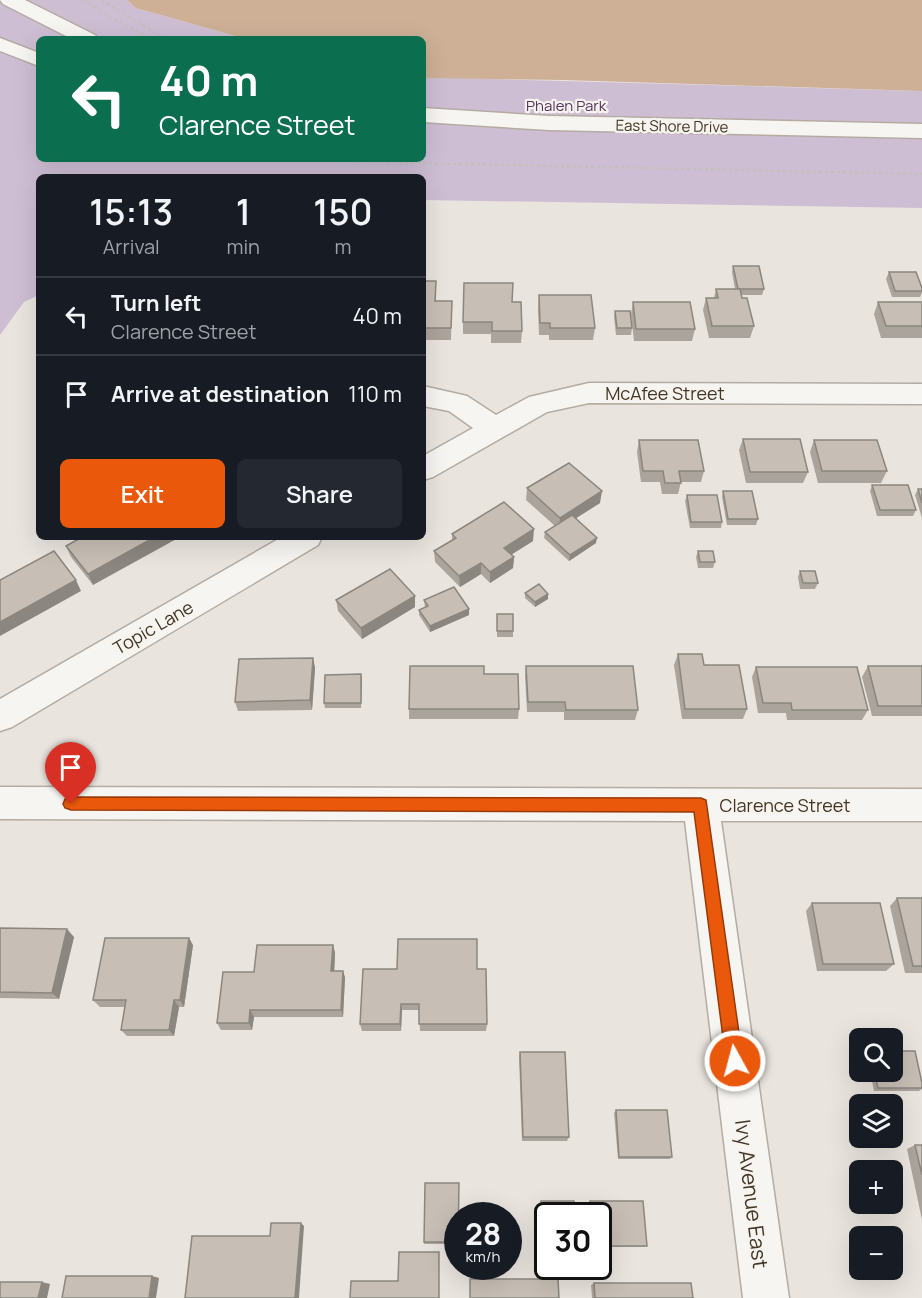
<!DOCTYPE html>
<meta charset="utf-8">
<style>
body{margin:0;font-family:Manrope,sans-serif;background:#242831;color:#f1f3f6;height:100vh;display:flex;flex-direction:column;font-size:22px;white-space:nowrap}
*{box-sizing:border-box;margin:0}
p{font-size:20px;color:#9ea1a6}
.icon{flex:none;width:33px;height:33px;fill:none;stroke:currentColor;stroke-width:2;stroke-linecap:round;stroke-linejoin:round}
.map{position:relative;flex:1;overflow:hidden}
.drawer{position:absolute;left:36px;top:174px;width:390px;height:366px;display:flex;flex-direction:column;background:#171b24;border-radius:9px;box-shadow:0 6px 24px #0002}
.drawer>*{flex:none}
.banner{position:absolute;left:36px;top:36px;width:390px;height:126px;border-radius:9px;box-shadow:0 6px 24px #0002;background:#0b6e4f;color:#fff;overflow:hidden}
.buttons{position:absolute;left:849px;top:1028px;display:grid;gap:12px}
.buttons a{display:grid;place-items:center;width:54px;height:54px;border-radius:9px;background:#171b24;box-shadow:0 6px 24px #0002;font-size:30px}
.speed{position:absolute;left:444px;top:1202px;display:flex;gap:12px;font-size:30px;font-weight:700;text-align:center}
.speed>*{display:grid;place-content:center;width:78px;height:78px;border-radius:50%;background:#171b24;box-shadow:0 6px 24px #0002;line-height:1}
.speed small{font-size:15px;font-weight:400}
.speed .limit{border:3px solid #111;border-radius:9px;background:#fff;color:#111}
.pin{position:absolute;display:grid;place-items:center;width:51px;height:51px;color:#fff;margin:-62px -26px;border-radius:50% 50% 50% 0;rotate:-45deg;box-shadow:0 0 6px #0007}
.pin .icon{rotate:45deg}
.me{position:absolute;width:66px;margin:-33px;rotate:353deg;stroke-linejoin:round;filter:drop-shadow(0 0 4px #0008)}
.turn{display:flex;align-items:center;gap:21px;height:126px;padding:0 24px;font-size:27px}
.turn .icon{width:78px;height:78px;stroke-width:2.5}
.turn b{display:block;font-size:42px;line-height:51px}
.eta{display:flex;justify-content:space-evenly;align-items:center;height:102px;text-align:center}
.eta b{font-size:36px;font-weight:600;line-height:42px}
.action{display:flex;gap:12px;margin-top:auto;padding:12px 24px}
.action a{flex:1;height:69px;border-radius:9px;background:#ea580c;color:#fff;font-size:24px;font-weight:600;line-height:69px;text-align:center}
.action a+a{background:#242831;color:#f1f3f6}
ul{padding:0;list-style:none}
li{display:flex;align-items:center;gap:18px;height:78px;padding:0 24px;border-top:2px solid #363941}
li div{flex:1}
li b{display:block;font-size:22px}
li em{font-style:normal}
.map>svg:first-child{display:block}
.green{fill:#cebed4}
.water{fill:#cdb096}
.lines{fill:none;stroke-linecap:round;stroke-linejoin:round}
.minor-casing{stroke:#b4aca3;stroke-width:3}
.path{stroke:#c4c0b8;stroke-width:2;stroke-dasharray:3 3;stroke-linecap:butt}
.minor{fill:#f7f5f1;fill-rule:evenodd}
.wall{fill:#aba49c}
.shaded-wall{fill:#8b867f}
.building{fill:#c7bfb5;stroke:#8b867f;stroke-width:1.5}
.route{fill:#ea580c;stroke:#983908;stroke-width:1.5}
.labels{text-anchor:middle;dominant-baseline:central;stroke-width:4.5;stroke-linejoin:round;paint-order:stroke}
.far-park-label{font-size:15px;fill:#54325f;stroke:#f7f3ee}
.far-street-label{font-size:15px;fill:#423626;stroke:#f7f3ee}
.street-label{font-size:18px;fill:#423626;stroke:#f7f3ee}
.near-street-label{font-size:21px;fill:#423626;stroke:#f7f3ee}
</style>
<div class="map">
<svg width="922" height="1298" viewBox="0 0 922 1298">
<rect width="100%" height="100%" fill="#e9e4de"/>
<!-- green -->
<polygon class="green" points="0,0 127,0 136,8 246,39 39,39 39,159 423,159 423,77 922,91 922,208 423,200 423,177 39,177 39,295 24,302 0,335"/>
<!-- water -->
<polygon class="water" points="127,0 922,0 922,91 563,80 426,78 423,77 423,39 246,39 136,8"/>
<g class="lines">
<defs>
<g id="minor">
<polygon points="0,0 25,0 95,35 98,39 72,39 3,4"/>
<polygon points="0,38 39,53 39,66 0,51"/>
<polygon points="423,108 549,116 922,124 922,138 549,130 423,122"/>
<polygon points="589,383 922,384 922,404 589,403 547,412 433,477 423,480 423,456 473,428 449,411 423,406 423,386 467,396 496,415 529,397"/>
<polygon points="282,537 322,537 318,545 12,727 0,731 0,699"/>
<polygon points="0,787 922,789 922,821 721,821 789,1298 743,1298 685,821 0,819"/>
</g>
</defs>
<!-- minor casing -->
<use href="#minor" class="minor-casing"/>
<!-- path -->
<g class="path">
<polyline points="84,0 113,19 152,39"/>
<polyline points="102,0 162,37 170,39"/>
<polyline points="231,159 922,174"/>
</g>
<!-- minor -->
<use href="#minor" class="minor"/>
</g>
<!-- wall -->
<g class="wall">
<polygon points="733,266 764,289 762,295 741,295 754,326 750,338 709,338 703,310 706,298 714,298 716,289 735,289 732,272"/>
<polygon points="889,272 922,288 922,293 920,297 892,297 886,279"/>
<polygon points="423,281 436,281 436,301 452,301 451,340 423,340"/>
<polygon points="539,295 595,328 593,340 549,340 549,335 539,335 538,308"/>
<polygon points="512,302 522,331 521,343 491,343 491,334 463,334 463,322"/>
<polygon points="633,302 695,329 692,341 634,341 631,314"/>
<polygon points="878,302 922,302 922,338 881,338 874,314"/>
<polygon points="615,311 632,328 631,335 616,335 614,317"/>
<polygon points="743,439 808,472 803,483 746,483 739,450"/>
<polygon points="639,440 704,471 701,482 681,482 678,494 662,494 660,482 641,482 637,452"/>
<polygon points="814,440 887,471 881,483 818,483 810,452"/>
<polygon points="872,485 916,510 913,516 877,516 870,491"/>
<polygon points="527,488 600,503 576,518 596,543 569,561 544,538 545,532 555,526 526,500"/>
<polygon points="918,489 922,489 922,518 915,495"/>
<polygon points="723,491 758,519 756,525 727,525 722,497"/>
<polygon points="687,495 722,522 721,528 690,528 685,501"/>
<polygon points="452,534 533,541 511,555 514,557 513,568 490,583 481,574 460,587 435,562 434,551 452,540"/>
<polygon points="82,537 93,585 71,557 66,546"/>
<polygon points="698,551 715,562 713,568 698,568 696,557"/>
<polygon points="800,571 818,583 815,589 800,589 798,577"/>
<polygon points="525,593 548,599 535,607 525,598"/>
<polygon points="336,600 415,607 362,639 338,611"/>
<polygon points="424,600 469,609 469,615 430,632 419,615 419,610 425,607"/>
<polygon points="497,614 513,631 513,637 497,637"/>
<polygon points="678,654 704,665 747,709 743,719 682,719 674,665"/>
<polygon points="313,658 315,668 312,710 238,711 235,702"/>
<polygon points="526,666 638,710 635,720 564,720 564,712 527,712 525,676"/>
<polygon points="868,666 922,666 922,716 872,716 862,677"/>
<polygon points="756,667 868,710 862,720 787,720 786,713 758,713 752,677"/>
<polygon points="361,674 361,708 325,708 324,703"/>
<polygon points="484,674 519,709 518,719 409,719 409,709"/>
<polygon points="897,898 922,898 922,973 905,973 890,906"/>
<polygon points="812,903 894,964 886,971 817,971 806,911"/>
<polygon points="0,928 74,937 59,999 0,998"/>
<polygon points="193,945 184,1007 179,1007 174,1036 127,1036 121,1030 125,1007 100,1007 93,1000"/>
<polygon points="333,945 335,953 334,971 345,977 343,1017 254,1017 252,1030 221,1030 217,1023 254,972"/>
<polygon points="363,969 477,969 487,1024 486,1031 420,1031 419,1010 402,1010 401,1031 362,1031 360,1024"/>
<polygon points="520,1052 569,1137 567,1141 522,1141 519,1057"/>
<polygon points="870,1071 892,1071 922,1083 922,1089 919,1091 874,1091"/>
<polygon points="616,1110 672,1157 670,1159 618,1159 614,1113"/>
<polygon points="915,1145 922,1145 922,1220 907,1149"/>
<polygon points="541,1201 548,1215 548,1263 543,1263 540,1203"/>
<polygon points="590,1201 647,1246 645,1247 598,1247 598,1215 589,1215 589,1203"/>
<polygon points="458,1215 458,1244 424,1244 424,1242"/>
<polygon points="594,1283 693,1298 592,1298 591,1285"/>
</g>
<!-- shaded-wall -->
<g class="shaded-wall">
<polygon points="602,491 600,503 559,529 560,518"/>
<polygon points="534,529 533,541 504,559 504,548"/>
<polygon points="155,537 180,537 93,585 88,574"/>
<polygon points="597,538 596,543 569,561 570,555"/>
<polygon points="514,557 513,568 490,583 490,572"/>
<polygon points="481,563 481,574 460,587 459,576"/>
<polygon points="76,580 81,591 0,636 0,622"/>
<polygon points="548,594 548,599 535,607 535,602"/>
<polygon points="415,596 415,607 362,639 361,628"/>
<polygon points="469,609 469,615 430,632 430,626"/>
<polygon points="313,658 315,668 312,710 310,700"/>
<polygon points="361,674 362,679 361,708"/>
<polygon points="67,929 74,937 59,999 52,993"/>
<polygon points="189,938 193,945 184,1007 180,1000"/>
<polygon points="333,945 335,953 334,977 331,971"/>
<polygon points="343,971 345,977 343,1017 341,1010"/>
<polygon points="174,1000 179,1007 174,1036 169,1030"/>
<polygon points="401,1004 402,1010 401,1031 400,1024"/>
<polygon points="250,1010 254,1017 252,1030 249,1023"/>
<polygon points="301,1223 304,1226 299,1298 295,1298"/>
<polygon points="152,1276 159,1278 156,1298 149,1298"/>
<polygon points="42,1282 50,1284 47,1298 38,1298"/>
</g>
<!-- building -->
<g class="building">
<polygon points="733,266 759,266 764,289 738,289"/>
<polygon points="889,272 916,272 922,288 922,291 895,291"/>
<polygon points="423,281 436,281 435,301 452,301 451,328 423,328"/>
<polygon points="464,283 513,283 512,302 521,302 522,331 492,331 492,322 463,322"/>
<polygon points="716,289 740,289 742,298 747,298 754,326 712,326 706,298 718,298"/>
<polygon points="539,295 591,295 595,328 550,328 550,323 540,323"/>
<polygon points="633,302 690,302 695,329 636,329"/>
<polygon points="878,302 922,302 922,326 886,326"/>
<polygon points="615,311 630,311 632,328 617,328"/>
<polygon points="743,439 800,439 808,472 750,472"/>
<polygon points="639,440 698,440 704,471 679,471 681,483 665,483 663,471 643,471"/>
<polygon points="814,440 877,440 887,471 822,471"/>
<polygon points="569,463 602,491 560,518 527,488"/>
<polygon points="872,485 908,485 916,510 880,510"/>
<polygon points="918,489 922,489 922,503"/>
<polygon points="723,491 752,491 758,519 728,519"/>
<polygon points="687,495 717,495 722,522 691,522"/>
<polygon points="504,502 534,529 504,548 514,557 490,572 481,563 459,576 434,551 456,538 452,534"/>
<polygon points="572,515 597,538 570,555 545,532"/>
<polygon points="82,537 155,537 88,574 66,546"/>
<polygon points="54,551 76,580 0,622 0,580"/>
<polygon points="698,551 713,551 715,562 700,562"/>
<polygon points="390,569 415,596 361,628 336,600"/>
<polygon points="800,571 815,571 818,583 803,583"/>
<polygon points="539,584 548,594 535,602 525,593"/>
<polygon points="454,587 469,609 430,626 419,610 428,606 424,600"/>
<rect x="497" y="614" width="16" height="17"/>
<polygon points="678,654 702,654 704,665 739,665 747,709 685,709"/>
<polygon points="313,658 310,700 235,702 239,659"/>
<polygon points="410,666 484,666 484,674 518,674 519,709 409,709"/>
<polygon points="526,666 633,666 638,710 566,710 565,702 528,702"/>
<polygon points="868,666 922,666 922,706 878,706"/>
<polygon points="756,667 857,667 868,710 792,710 791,703 763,703"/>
<polygon points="361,674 361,703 324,703 325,675"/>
<polygon points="897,898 922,898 922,966 913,966"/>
<polygon points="812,903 880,903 894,964 823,964"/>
<polygon points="0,928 67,929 52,993 0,992"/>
<polygon points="105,938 189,938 180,1000 174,1000 169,1030 121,1030 126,1000 93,1000"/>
<polygon points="398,939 477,939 477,969 486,969 487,1024 419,1024 419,1004 401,1004 400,1024 360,1024 363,969 397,969"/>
<polygon points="257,945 333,945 331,971 343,971 341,1010 250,1010 249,1023 217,1023 223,972 254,972"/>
<polygon points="892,1051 915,1051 922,1083 922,1088 878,1088 874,1071 892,1071"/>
<polygon points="520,1052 565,1052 569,1137 523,1137"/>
<polygon points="616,1110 667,1110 672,1157 619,1157"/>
<polygon points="915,1145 922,1145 922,1175"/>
<polygon points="425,1183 459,1183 458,1242 424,1242"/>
<polygon points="541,1201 574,1201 575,1215 548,1215 548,1261 543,1261"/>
<polygon points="590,1201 643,1201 647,1246 598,1246 598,1215 591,1215"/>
<polygon points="271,1223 301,1223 295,1298 185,1298 192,1236 270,1236"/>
<polygon points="399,1252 439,1252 439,1298 350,1298 351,1281 398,1281"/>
<polygon points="66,1276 152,1276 149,1298 62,1298"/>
<polygon points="470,1279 558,1279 559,1298 470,1298"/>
<polygon points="0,1282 42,1282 38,1298 0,1298"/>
<polygon points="594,1283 691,1283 693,1298 595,1298"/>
</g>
<!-- route -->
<polygon class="route" points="71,797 701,798 706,800 743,1061 741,1067 735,1070 729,1067 726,1061 694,812 71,810 65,808 63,804 65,799"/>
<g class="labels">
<!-- far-park labels -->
<g class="far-park-label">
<text x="566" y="105">Phalen Park</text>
</g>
<!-- far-street labels -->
<g class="far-street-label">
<text transform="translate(672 126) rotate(1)">East Shore Drive</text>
</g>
<!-- street labels -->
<g class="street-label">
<text x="665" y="393">McAfee Street</text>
<text transform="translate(153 627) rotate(-30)">Topic Lane</text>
<text x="785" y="805">Clarence Street</text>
</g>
<!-- near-street labels -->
<g class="near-street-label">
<text transform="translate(752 1194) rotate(83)">Ivy Avenue East</text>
</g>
</g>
</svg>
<div class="buttons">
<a><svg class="icon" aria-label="search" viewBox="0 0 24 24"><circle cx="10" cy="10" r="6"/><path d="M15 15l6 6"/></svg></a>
<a><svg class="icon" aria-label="layers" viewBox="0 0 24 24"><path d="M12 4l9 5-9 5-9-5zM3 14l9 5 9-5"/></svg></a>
<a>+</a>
<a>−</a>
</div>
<div class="speed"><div>28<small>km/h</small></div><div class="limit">30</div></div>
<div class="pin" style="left:71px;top:804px;background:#d93025"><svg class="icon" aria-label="arrive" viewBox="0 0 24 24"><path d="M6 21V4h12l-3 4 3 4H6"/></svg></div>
<svg class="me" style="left:735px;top:1061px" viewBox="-20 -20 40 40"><circle r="17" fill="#ea580c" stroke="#fff" stroke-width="3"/><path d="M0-11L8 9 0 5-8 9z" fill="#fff"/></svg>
<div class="banner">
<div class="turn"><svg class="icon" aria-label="left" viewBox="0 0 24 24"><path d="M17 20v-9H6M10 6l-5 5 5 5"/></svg><div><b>40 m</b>Clarence Street</div></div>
</div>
<section class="drawer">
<div class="eta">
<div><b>15:13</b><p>Arrival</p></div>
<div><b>1</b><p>min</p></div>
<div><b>150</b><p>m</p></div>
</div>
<ul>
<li><svg class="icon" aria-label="left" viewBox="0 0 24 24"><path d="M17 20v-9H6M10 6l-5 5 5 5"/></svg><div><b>Turn left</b><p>Clarence Street</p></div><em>40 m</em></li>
<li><svg class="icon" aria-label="arrive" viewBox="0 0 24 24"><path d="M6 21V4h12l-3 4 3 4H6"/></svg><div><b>Arrive at destination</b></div><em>110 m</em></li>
</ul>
<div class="action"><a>Exit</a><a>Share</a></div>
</section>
</div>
